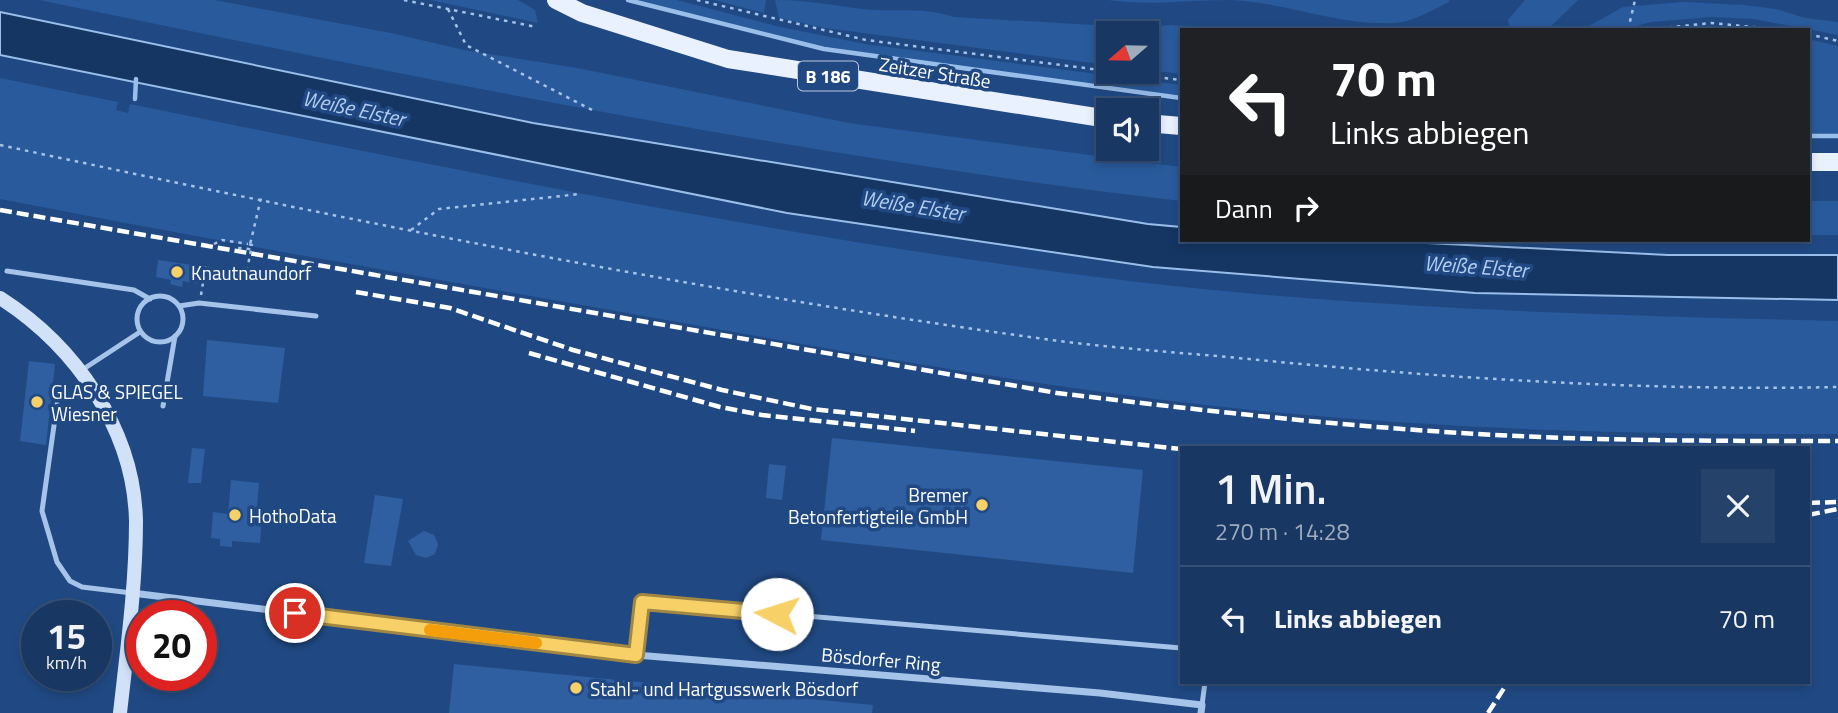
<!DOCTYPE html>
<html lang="de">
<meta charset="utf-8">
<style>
body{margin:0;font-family:"Titillium Web",sans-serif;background:#25426b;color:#f1f3f6;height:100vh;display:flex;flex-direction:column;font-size:26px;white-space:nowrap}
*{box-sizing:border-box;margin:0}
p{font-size:23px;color:#9facbe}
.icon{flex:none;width:38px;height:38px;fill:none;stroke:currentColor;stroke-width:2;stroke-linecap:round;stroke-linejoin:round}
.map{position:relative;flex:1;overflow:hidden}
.panel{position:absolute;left:1180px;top:446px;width:630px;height:238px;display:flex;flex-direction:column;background:#183762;border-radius:0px;box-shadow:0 4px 10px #0003,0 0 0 2px #365177}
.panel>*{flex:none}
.guide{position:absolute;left:1180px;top:28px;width:630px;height:214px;border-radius:0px;box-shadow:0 4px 10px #0003,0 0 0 2px #365177;background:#202124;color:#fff;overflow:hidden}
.needle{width:46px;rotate:250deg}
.fabs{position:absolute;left:1096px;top:21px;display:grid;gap:14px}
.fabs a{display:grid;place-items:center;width:63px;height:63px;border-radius:0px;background:#183762;box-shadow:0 4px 10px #0003,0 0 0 2px #365177;font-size:35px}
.speed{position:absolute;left:21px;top:600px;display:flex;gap:14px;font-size:35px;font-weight:700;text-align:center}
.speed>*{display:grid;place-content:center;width:91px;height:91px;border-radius:50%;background:#183762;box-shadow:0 4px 10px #0003,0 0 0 2px #365177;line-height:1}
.speed small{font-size:18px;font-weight:400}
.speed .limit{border:10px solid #d22;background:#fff;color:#111}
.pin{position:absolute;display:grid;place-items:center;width:60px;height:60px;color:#fff;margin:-30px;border:4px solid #fff;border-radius:50%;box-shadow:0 2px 7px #0007}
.me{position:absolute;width:77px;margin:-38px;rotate:275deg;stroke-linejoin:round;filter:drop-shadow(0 0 5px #0008)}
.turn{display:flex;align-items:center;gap:24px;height:147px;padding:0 35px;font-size:32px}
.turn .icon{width:91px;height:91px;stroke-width:2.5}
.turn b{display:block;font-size:49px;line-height:60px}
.then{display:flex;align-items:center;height:66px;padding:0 35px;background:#0003;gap:14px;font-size:26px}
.round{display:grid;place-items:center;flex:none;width:74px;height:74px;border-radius:0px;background:#25426b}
.headline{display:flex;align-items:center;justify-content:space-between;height:119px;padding:0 35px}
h1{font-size:42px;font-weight:600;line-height:52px}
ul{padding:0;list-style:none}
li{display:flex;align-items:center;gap:21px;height:105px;padding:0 35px;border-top:2px solid #365177}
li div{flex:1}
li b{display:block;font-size:26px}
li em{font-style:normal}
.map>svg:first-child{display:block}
.green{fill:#295a9b}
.water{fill:#153562;stroke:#9abeea;stroke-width:2}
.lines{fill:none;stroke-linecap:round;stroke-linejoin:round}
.stream{stroke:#9abeea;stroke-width:4.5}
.building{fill:#2f5fa0}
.path{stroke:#a6c3e9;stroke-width:2.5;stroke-dasharray:3.5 5;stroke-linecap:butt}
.service{stroke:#a6c3e9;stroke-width:5}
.minor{stroke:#a6c3e9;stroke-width:7}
.secondary{stroke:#d1e1f7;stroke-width:14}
.primary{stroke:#e9f1fe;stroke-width:18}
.rail{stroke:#fff;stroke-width:4.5;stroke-dasharray:12 5;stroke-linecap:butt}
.path-bridge{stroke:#a6c3e9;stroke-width:2.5;stroke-dasharray:3.5 5;stroke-linecap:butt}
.route-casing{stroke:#a18743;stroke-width:18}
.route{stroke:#f7d067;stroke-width:12}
.slow{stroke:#f59e0b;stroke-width:12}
.poi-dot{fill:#f7d067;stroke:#204983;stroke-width:2.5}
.labels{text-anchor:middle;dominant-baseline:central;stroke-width:7;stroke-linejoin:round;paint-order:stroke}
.shield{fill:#204983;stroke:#bcc8da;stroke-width:2}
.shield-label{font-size:18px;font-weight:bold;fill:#fff}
.street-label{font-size:19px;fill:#fff;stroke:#204983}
.poi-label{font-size:19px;fill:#fff;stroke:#204983;text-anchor:start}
.water-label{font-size:21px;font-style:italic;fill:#b2cdf0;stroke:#204983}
</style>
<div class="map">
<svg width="1838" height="713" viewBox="0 0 1838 713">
<rect width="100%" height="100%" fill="#204983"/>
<!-- green -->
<g class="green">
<path d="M 39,0 L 214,0 L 391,33 L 464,50 L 577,68 L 849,123 L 1181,167 L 1181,201 C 797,156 418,78 39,0 Z"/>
<polygon points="430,0 518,0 535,10 538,23"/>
<polygon points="628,0 677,0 776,26 865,44 1181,85 1181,98 824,49"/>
<polygon points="714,0 766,0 764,13"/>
<path d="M 775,0 C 806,0 832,5 862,9 C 896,13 918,6 954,17 L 1146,28 L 1168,25 L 1271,30 L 1181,30 L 1181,74 L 1146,70 L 1146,33 L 1108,33 L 1108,65 L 825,28 L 779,18 Z"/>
<path d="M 1108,0 L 1449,0 L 1449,2 C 1432,10 1413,22 1394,23 C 1339,26 1285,2 1230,0 C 1190,0 1147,6 1108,0 Z"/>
<polygon points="1525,0 1578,0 1547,30 1510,30 1508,20"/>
<polygon points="1683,2 1744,5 1776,9 1805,18 1838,22 1838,35 1754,19 1711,17 1651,22 1622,30 1582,30 1623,7"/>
<polygon points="1808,39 1838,46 1838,136 1808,136"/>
<path d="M 0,78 L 118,102 L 116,110 L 128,113 L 130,104 C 462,171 793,240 1129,281 C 1364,309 1601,315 1838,321 L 1838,434 C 1633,435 1427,429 1223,407 C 1025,385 829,349 633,314 C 422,277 211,240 0,199 Z"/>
<rect x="1808" y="201" width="30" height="34"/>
</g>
<!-- water -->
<polygon class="water" points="0,12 533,123 1148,224 1181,227 1181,240 1367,240 1668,255 1838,255 1838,300 1475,293 1153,267 787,213 0,55"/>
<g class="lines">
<!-- stream -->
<g class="stream">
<polyline points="628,0 824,49 1181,98"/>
<polyline points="135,99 136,79"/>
<polyline points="1808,136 1838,136"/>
</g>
</g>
<!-- building -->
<g class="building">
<polygon points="158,260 199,266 197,284 183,281 182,287 170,284 171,280 156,277"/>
<polygon points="207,340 285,348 278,403 203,396"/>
<polygon points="29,361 55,364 46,445 20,441"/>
<polygon points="832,438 1143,470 1133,573 821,540"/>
<polygon points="192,448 205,449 201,483 188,483"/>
<polygon points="769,464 786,466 782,500 766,498"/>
<polygon points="231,480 259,483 256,516 262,516 260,543 232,541 232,547 220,546 220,539 211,538 213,512 228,514"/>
<polygon points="375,495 403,499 391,566 364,563"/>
<polygon points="424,531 434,535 438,544 435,554 426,558 416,555 408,541"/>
<polygon points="454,664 873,705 872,713 449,713"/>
</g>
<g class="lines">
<!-- path -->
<g class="path">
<polyline points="404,0 536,27"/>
<polyline points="697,0 866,40 1108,71"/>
<polyline points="448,9 466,45 594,111"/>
<polyline points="1628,30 1635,0"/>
<polyline points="1643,30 1711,23 1785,30"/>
<polyline points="1808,34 1838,41"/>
<polyline points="1114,72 1181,80"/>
<path d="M 0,145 C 343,219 689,290 1037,338 C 1114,349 1192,353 1269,361 C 1459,379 1648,391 1838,387"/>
<polyline points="411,230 439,209 580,194"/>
<polyline points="214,244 222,240 248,244"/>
<polyline points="238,248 249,249 261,198"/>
<polyline points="208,268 242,275"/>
<polyline points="201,295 206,264"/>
</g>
<!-- service -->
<g class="service">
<polyline points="7,271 134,290 150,299"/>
<circle cx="160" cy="319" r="23"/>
<polyline points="179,306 199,303 316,316"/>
<polyline points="82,370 140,332"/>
<polyline points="57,404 42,511 57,562 70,581 82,587 132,593"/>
<polyline points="163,406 175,336"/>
<polyline points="636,655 642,602 1181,648"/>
<polyline points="1202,705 1205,682"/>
</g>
<!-- minor -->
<polyline class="minor" points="132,593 636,655 1100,693 1202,705 1201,713"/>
<!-- secondary -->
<path class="secondary" d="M 0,298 C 75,346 134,429 136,521 C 136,585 127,650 120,713"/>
<!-- primary -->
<g class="primary">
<polyline points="556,0 582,13 728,59 1108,119"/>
<polyline points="1146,123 1181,126"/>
<polyline points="1808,162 1838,162"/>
</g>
<!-- rail -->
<g class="rail">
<path d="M 0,210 L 1057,393 C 1198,410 1338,426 1478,434 C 1598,441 1718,441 1838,441"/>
<polyline points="356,292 450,308 573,350 722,390 812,409 1181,449"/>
<polyline points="529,353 720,407 762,415 915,431"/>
<polyline points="1808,503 1836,502"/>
<polyline points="1808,515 1838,509"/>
<polyline points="1488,713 1508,682"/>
</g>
<!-- path-bridge -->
<polyline class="path-bridge" points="242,275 246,275 252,245 248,244"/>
</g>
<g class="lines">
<defs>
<polyline id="route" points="295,613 636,655 642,602 777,614"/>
</defs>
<!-- route casing -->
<use href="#route" class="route-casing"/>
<!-- route -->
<use href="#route" class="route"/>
<!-- slow -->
<polyline class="slow" points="430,630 536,643"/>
</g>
<!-- markers -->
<g class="poi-dot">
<circle cx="177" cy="272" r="7"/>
<circle cx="37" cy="402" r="7"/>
<circle cx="982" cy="505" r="7"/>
<circle cx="235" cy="515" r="7"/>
<circle cx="576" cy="688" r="7"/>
</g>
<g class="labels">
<!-- shield labels -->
<rect class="shield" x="798" y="61.5" width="60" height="29" rx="5"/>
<g class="shield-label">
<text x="828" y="76">B 186</text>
</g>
<!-- street labels -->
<g class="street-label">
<text transform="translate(935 72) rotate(9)">Zeitzer Straße</text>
<text transform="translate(881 659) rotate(5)">Bösdorfer Ring</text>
</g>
<!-- poi labels -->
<g class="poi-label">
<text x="191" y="272">Knautnaundorf</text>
<text x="51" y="391">GLAS &amp; SPIEGEL<tspan x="51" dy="22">Wiesner</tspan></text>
<text x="968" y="494" text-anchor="end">Bremer<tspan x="968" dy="22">Betonfertigteile GmbH</tspan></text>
<text x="249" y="515">HothoData</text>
<text x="590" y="688">Stahl- und Hartgusswerk Bösdorf</text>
</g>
<!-- water labels -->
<g class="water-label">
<text transform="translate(354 108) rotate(12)">Weiße Elster</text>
<text transform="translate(913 205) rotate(9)">Weiße Elster</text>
<text transform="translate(1476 266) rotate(4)">Weiße Elster</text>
</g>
</g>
</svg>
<div class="fabs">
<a><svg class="needle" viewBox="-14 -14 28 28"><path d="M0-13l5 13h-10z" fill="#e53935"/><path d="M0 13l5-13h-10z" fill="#9facbe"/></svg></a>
<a><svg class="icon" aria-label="sound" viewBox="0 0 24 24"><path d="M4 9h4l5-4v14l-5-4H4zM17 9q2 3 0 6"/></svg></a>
</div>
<div class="speed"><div>15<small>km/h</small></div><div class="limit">20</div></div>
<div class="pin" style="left:295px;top:613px;background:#d93025"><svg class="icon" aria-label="arrive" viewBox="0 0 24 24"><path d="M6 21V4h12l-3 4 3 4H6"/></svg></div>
<svg class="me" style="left:777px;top:614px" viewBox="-20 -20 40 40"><circle r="19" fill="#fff"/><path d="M0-13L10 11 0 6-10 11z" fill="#f7d067"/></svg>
<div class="guide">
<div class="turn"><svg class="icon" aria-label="left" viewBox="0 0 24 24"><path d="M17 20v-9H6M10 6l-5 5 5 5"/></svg><div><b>70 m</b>Links abbiegen</div></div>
<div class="then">Dann<svg class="icon" aria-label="right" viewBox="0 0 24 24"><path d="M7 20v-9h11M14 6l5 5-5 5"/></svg></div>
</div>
<section class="panel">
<div class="headline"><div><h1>1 Min.</h1><p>270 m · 14:28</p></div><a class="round"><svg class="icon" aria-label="close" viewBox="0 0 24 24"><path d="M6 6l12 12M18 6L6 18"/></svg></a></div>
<ul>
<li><svg class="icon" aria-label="left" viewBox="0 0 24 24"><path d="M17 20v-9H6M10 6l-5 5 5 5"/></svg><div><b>Links abbiegen</b></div><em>70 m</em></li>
</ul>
</section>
</div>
